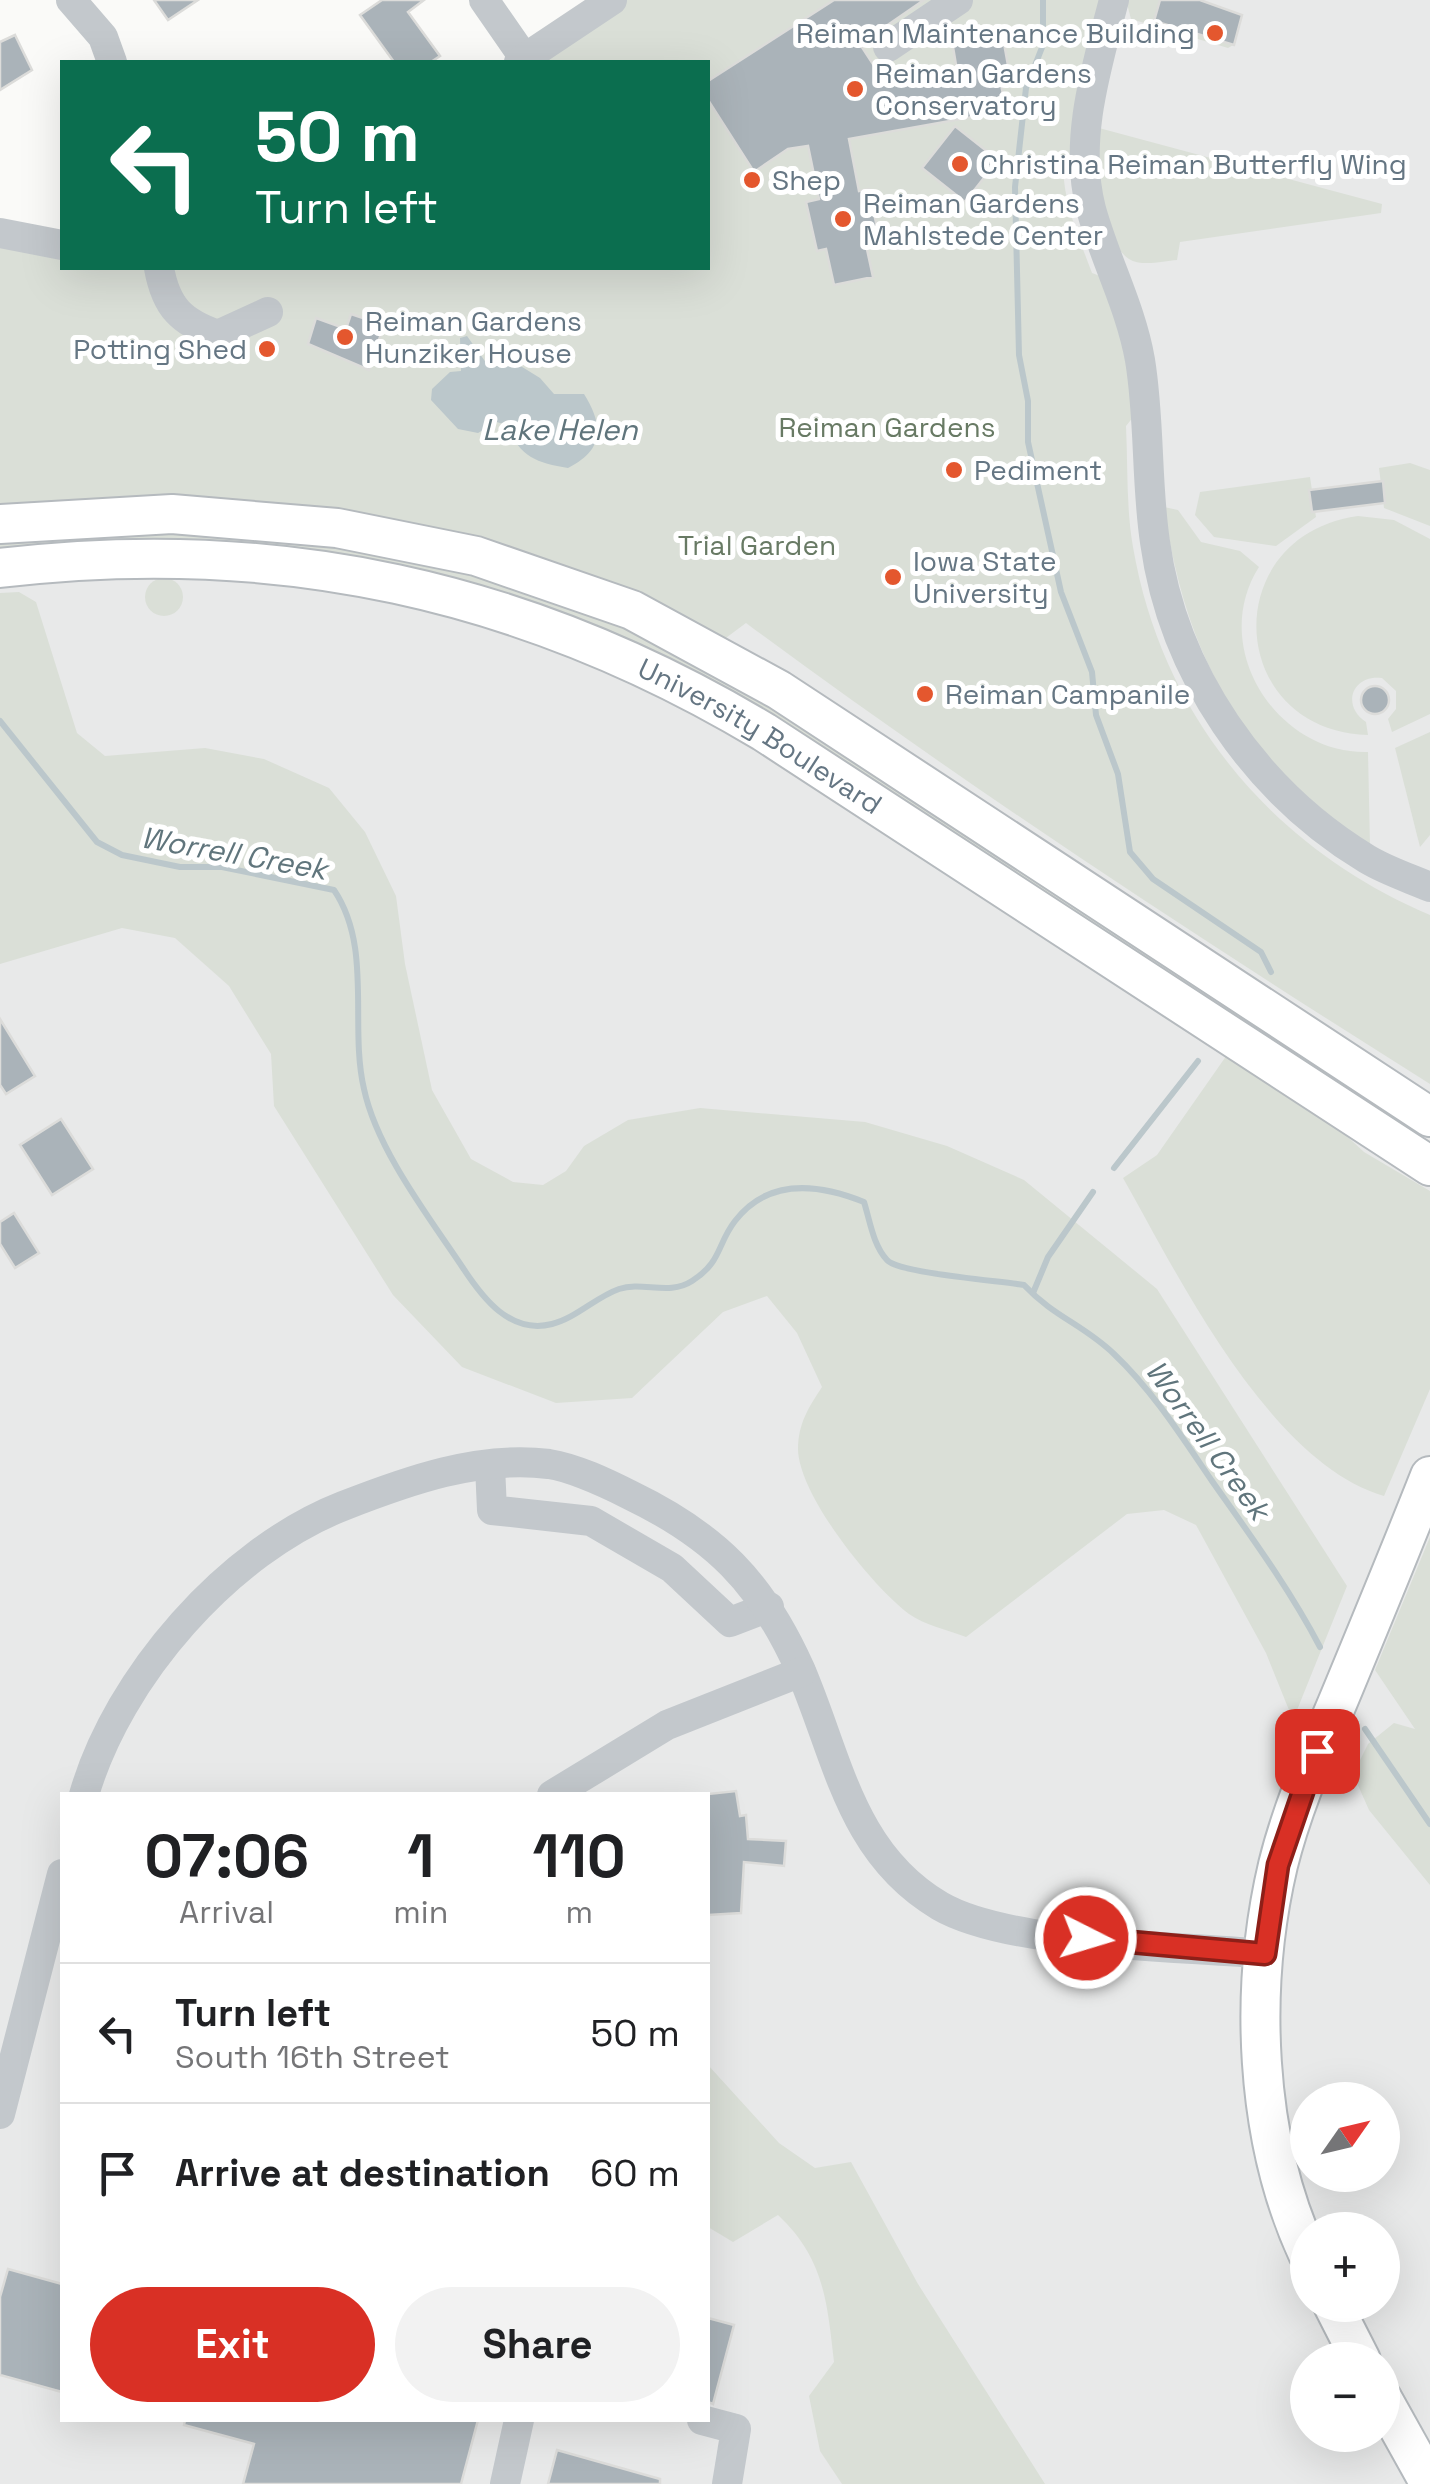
<!DOCTYPE html>
<meta charset="utf-8">
<style>
body{margin:0;font-family:"Space Grotesk",sans-serif;background:#f2f2f2;color:#202124;height:100vh;display:flex;flex-direction:column;font-size:38px;white-space:nowrap}
*{box-sizing:border-box;margin:0}
p{font-size:32px;color:#757577}
.icon{flex:none;width:55px;height:55px;fill:none;stroke:currentColor;stroke-width:2;stroke-linecap:round;stroke-linejoin:round}
.map{position:relative;flex:1;overflow:hidden}
.drawer{position:absolute;left:60px;top:1792px;width:650px;height:630px;display:flex;flex-direction:column;background:#fff;border-radius:0px;box-shadow:0 10px 40px #0002}
.drawer>*{flex:none}
.banner{position:absolute;left:60px;top:60px;width:650px;height:210px;border-radius:0px;box-shadow:0 10px 40px #0002;background:#0b6e4f;color:#fff;overflow:hidden}
.needle{width:65px;rotate:56deg}
.fabs{position:absolute;left:1290px;top:2082px;display:grid;gap:20px}
.fabs a{display:grid;place-items:center;width:110px;height:110px;border-radius:50%;background:#fff;box-shadow:0 10px 40px #0002;font-size:50px}
.pin{position:absolute;display:grid;place-items:center;width:85px;height:85px;color:#fff;margin:-42px;border-radius:20px;box-shadow:0 5px 15px #0006}
.me{position:absolute;width:110px;margin:-55px;rotate:95deg;stroke-linejoin:round;filter:drop-shadow(0 0 8px #0008)}
.turn{display:flex;align-items:center;gap:35px;height:210px;padding:0 30px;font-size:45px}
.turn .icon{width:130px;height:130px;stroke-width:2.5}
.turn b{display:block;font-size:70px;line-height:85px}
.eta{display:flex;justify-content:space-evenly;align-items:center;height:170px;text-align:center}
.eta b{font-size:60px;font-weight:700;line-height:70px}
.action{display:flex;gap:20px;margin-top:auto;padding:20px 30px}
.action a{flex:1;height:115px;border-radius:60px;background:#d93025;color:#fff;font-size:40px;font-weight:700;line-height:115px;text-align:center}
.action a+a{background:#f2f2f2;color:#202124}
ul{padding:0;list-style:none}
li{display:flex;align-items:center;gap:30px;height:140px;padding:0 30px;border-top:2px solid #e0e0e0}
li div{flex:1}
li b{display:block;font-size:38px}
li em{font-style:normal}
.map>svg:first-child{display:block}
.built{fill:#e8e9e9;fill-rule:evenodd}
.green{fill:#dadfd7}
.water{fill:#bbc7cb}
.lines{fill:none;stroke-linecap:round;stroke-linejoin:round}
.stream{stroke:#bbc7cb;stroke-width:6}
.building{fill:#aab3b9;stroke:#dcdcda;stroke-width:2.5}
.major-casing{stroke:#b5babe;stroke-width:42}
.minor{stroke:#c3c8cc;stroke-width:30}
.major{stroke:#fff;stroke-width:38}
.route-casing{stroke:#8d1f18;stroke-width:25}
.route{stroke:#d93025;stroke-width:18}
.poi-dot{fill:#e4572e;stroke:#fff;stroke-width:4}
.labels{text-anchor:middle;dominant-baseline:central;stroke-width:10;stroke-linejoin:round;paint-order:stroke}
.poi-label{font-size:28px;fill:#657683;stroke:#fff;text-anchor:start}
.park-label{font-size:28px;fill:#687a64;stroke:#fff}
.street-label{font-size:28px;fill:#657683;stroke:#fff}
.water-label{font-size:30px;font-style:italic;fill:#60757c;stroke:#fff}
</style>
<div class="map">
<svg width="1430" height="2484" viewBox="0 0 1430 2484">
<rect width="100%" height="100%" fill="#fafaf8"/>
<!-- built -->
<path class="built" d="M 612,0 L 1430,0 L 1430,2484 L 0,2484 L 0,233 L 62,268 L 708,268 L 708,62 ZM 62,1795 L 708,1795 L 708,2420 L 62,2420 ZM 1308,2100 L 1382,2100 L 1382,2175 L 1308,2175 ZM 1308,2230 L 1382,2230 L 1382,2305 L 1308,2305 ZM 1308,2360 L 1382,2360 L 1382,2435 L 1308,2435 Z"/>
<!-- green -->
<g class="green">
<path d="M 614,0 L 1114,0 L 1072,165 L 1063,167 C 1064,205 1079,238 1092,273 L 1116,282 L 1146,401 L 1126,426 C 1128,466 1126,507 1133,547 C 1162,717 1273,848 1430,915 L 1430,1084 C 1198,938 966,786 746,623 L 711,649 L 413,541 L 0,524 L 0,233 L 62,245 L 62,268 L 708,268 L 708,62 L 519,62 Z"/>
<polygon points="1126,0 1160,0 1233,45 1228,48 1131,19"/>
<path d="M 1099,128 L 1382,204 L 1381,213 L 1180,242 L 1177,260 C 1164,261 1141,267 1129,259 C 1097,237 1098,162 1099,128 Z"/>
<polygon points="1410,463 1430,470 1430,526 1384,508 1379,468"/>
<polygon points="1310,477 1316,517 1276,546 1214,537 1195,515 1200,492"/>
<path d="M 1164,507 L 1178,510 L 1201,542 L 1240,551 L 1259,567 C 1208,647 1277,755 1368,752 L 1370,846 C 1242,757 1186,659 1164,507 Z"/>
<path d="M 1358,516 L 1394,520 L 1430,539 L 1430,714 L 1392,732 L 1388,719 L 1396,709 L 1396,691 L 1382,678 C 1352,674 1341,706 1366,722 L 1368,735 C 1226,731 1216,536 1358,516 Z"/>
<polygon points="222,525 467,565 701,657 1412,1119 1409,1126 1373,1111 1008,875 460,582 319,552 0,554 0,536"/>
<circle cx="164" cy="597" r="19"/>
<path d="M 19,592 L 36,602 L 77,733 L 105,756 L 205,748 L 264,759 L 329,788 L 365,832 L 396,896 L 405,964 L 432,1090 L 471,1159 L 513,1182 L 543,1185 L 566,1171 L 584,1146 L 628,1120 L 700,1108 L 865,1122 L 947,1146 L 1024,1180 L 1157,1289 L 1347,1586 L 1293,1720 L 1266,1653 L 1196,1525 L 1164,1510 L 1127,1514 L 966,1637 C 948,1630 924,1625 909,1614 C 872,1586 800,1497 798,1450 C 798,1423 809,1407 822,1387 L 797,1333 L 767,1296 L 723,1312 L 632,1398 L 556,1403 L 462,1367 L 393,1295 L 274,1106 L 271,1054 L 229,986 L 175,938 L 122,928 L 0,964 L 0,593 Z"/>
<polygon points="1430,732 1430,835 1420,847 1395,748"/>
<path d="M 1229,1052 L 1325,1116 L 1364,1152 L 1430,1191 L 1430,1389 L 1384,1496 C 1269,1462 1179,1277 1123,1178 L 1157,1155 Z"/>
<polygon points="1430,1537 1430,1885 1369,1810 1353,1774 1368,1744 1394,1723 1415,1729 1375,1670"/>
<path d="M 708,2065 L 779,2143 L 815,2168 L 851,2162 L 918,2284 L 1045,2484 L 842,2484 L 820,2451 L 809,2396 L 834,2362 C 827,2301 824,2258 778,2215 L 733,2242 L 708,2227 Z"/>
</g>
<!-- water -->
<path class="water" d="M 467,336 L 487,364 L 506,357 L 540,378 L 554,394 L 584,394 C 604,426 604,450 568,468 C 538,463 518,457 509,426 L 497,422 L 478,433 L 458,429 L 431,400 L 432,389 L 450,372 L 461,371 L 460,338 Z"/>
<g class="lines">
<!-- stream -->
<g class="stream">
<polyline points="1043,0 1043,45 1026,88 1015,187 1019,355 1028,401 1028,442 1061,592 1092,672 1096,715 1118,774 1130,852 1153,879 1261,952 1271,972"/>
<path d="M 0,721 L 97,842 L 122,855 L 180,867 L 222,867 L 334,890 C 373,948 349,1025 364,1089 C 377,1150 429,1217 463,1268 C 482,1297 510,1335 552,1324 C 576,1318 596,1297 619,1289 C 643,1281 669,1296 692,1281 C 722,1262 717,1244 735,1221 C 768,1178 817,1183 864,1202 C 870,1221 873,1245 887,1260 C 898,1273 1000,1281 1024,1285 C 1054,1317 1084,1325 1114,1354 C 1153,1391 1182,1437 1212,1481 C 1250,1535 1289,1588 1320,1647"/>
<polyline points="1114,1168 1198,1061"/>
<polyline points="1033,1293 1048,1257 1093,1192"/>
<polyline points="1365,1729 1430,1824"/>
</g>
</g>
<!-- building -->
<g class="building">
<polygon points="154,0 198,0 168,20"/>
<polygon points="382,0 424,0 408,12 440,56 431,62 394,62 360,15"/>
<polygon points="834,0 924,0 860,44 886,84 957,71 952,41 1002,32 1011,82 1001,84 1006,111 849,139 859,191 869,189 879,237 865,240 873,277 834,285 826,249 817,251 806,202 819,199 808,146 788,149 754,172 708,100 708,81"/>
<polygon points="1160,0 1200,0 1242,15 1234,45 1154,21"/>
<polygon points="15,35 32,70 0,90 0,42"/>
<polygon points="955,126 998,160 965,202 922,168"/>
<polygon points="351,314 384,325 369,370 308,344 316,318 346,329"/>
<polygon points="1383,481 1385,503 1312,512 1309,490"/>
<circle cx="1375" cy="700" r="14"/>
<polygon points="0,1019 35,1076 6,1094 0,1085"/>
<polygon points="61,1119 93,1169 52,1195 20,1145"/>
<polygon points="14,1213 39,1253 15,1268 0,1244 0,1222"/>
<polygon points="736,1791 740,1816 746,1815 748,1839 786,1841 784,1866 744,1862 741,1913 708,1915 708,1794"/>
<polygon points="8,2269 62,2284 62,2392 0,2375 0,2297"/>
<polygon points="708,2318 734,2325 713,2404 708,2402"/>
<polygon points="185,2420 478,2420 461,2484 243,2484 254,2444 184,2425"/>
<polygon points="557,2450 660,2479 660,2484 548,2484"/>
</g>
<g class="lines">
<defs>
<g id="major">
<polyline points="0,524 172,514 337,528 476,556 632,610 779,690 1430,1117"/>
<path id="s1" d="M 0,568 C 276,535 526,589 764,732 L 1430,1166"/>
<path d="M 1308,2254 C 1254,2138 1249,1988 1278,1865 C 1293,1804 1320,1745 1344,1687 C 1373,1617 1402,1547 1430,1476"/>
<polyline points="1333,2305 1361,2360"/>
<polyline points="1382,2398 1430,2484"/>
</g>
</defs>
<!-- major casing -->
<use href="#major" class="major-casing"/>
<!-- minor -->
<g class="minor">
<polyline points="71,0 103,37 112,62"/>
<polyline points="484,0 525,59"/>
<path d="M 1114,0 C 1097,66 1073,140 1091,209 C 1105,260 1131,308 1140,360 C 1150,421 1146,482 1155,542 C 1173,673 1255,791 1367,859 C 1387,871 1409,878 1430,887"/>
<polyline points="888,47 958,0"/>
<polyline points="519,62 612,0"/>
<polyline points="0,233 62,245"/>
<path d="M 159,268 C 166,307 181,322 218,335 L 268,312"/>
<polyline points="490,1466 492,1510 591,1521 672,1568 730,1622 769,1607"/>
<path d="M 84,1795 C 118,1677 228,1551 343,1506 C 407,1481 479,1455 549,1464 C 575,1468 606,1483 630,1495 C 715,1536 761,1582 800,1669 C 838,1757 850,1853 940,1906 C 1009,1946 1181,1946 1265,1954"/>
<polyline points="552,1795 667,1725 801,1672"/>
<polyline points="0,2114 62,1874"/>
<polyline points="702,2420 736,2429 727,2484"/>
<polyline points="505,2484 519,2420"/>
</g>
<!-- major -->
<use href="#major" class="major"/>
</g>
<g class="lines">
<defs>
<polyline id="route" points="1086,1938 1265,1954 1278,1865 1317,1751"/>
</defs>
<!-- route casing -->
<use href="#route" class="route-casing"/>
<!-- route -->
<use href="#route" class="route"/>
</g>
<!-- markers -->
<g class="poi-dot">
<circle cx="1215" cy="33" r="10"/>
<circle cx="855" cy="89" r="10"/>
<circle cx="960" cy="164" r="10"/>
<circle cx="752" cy="180" r="10"/>
<circle cx="843" cy="219" r="10"/>
<circle cx="345" cy="337" r="10"/>
<circle cx="267" cy="349" r="10"/>
<circle cx="954" cy="470" r="10"/>
<circle cx="893" cy="577" r="10"/>
<circle cx="925" cy="694" r="10"/>
</g>
<g class="labels">
<!-- poi labels -->
<g class="poi-label">
<text x="1195" y="33" text-anchor="end">Reiman Maintenance Building</text>
<text x="875" y="73">Reiman Gardens<tspan x="875" dy="32">Conservatory</tspan></text>
<text x="980" y="164">Christina Reiman Butterfly Wing</text>
<text x="772" y="180">Shep</text>
<text x="863" y="203">Reiman Gardens<tspan x="863" dy="32">Mahlstede Center</tspan></text>
<text x="365" y="321">Reiman Gardens<tspan x="365" dy="32">Hunziker House</tspan></text>
<text x="247" y="349" text-anchor="end">Potting Shed</text>
<text x="974" y="470">Pediment</text>
<text x="913" y="561">Iowa State<tspan x="913" dy="32">University</tspan></text>
<text x="945" y="694">Reiman Campanile</text>
</g>
<!-- park labels -->
<g class="park-label">
<text x="887" y="427">Reiman Gardens</text>
<text x="757" y="545">Trial Garden</text>
</g>
<!-- street labels -->
<g class="street-label">
<text stroke="none"><textPath href="#s1" startOffset="795">University Boulevard</textPath></text>
</g>
<!-- water labels -->
<g class="water-label">
<text x="560" y="429">Lake Helen</text>
<text transform="translate(234 853) rotate(10)">Worrell Creek</text>
<text transform="translate(1208 1440) rotate(54)">Worrell Creek</text>
</g>
</g>
</svg>
<div class="fabs">
<a><svg class="needle" viewBox="-14 -14 28 28"><path d="M0-13l5 13h-10z" fill="#e53935"/><path d="M0 13l5-13h-10z" fill="#757577"/></svg></a>
<a>+</a>
<a>−</a>
</div>
<div class="pin" style="left:1317px;top:1751px;background:#d93025"><svg class="icon" aria-label="arrive" viewBox="0 0 24 24"><path d="M6 21V4h12l-3 4 3 4H6"/></svg></div>
<svg class="me" style="left:1086px;top:1938px" viewBox="-20 -20 40 40"><circle r="17" fill="#d93025" stroke="#fff" stroke-width="3"/><path d="M0-11L8 9 0 5-8 9z" fill="#fff"/></svg>
<div class="banner">
<div class="turn"><svg class="icon" aria-label="left" viewBox="0 0 24 24"><path d="M17 20v-9H6M10 6l-5 5 5 5"/></svg><div><b>50 m</b>Turn left</div></div>
</div>
<section class="drawer">
<div class="eta">
<div><b>07:06</b><p>Arrival</p></div>
<div><b>1</b><p>min</p></div>
<div><b>110</b><p>m</p></div>
</div>
<ul>
<li><svg class="icon" aria-label="left" viewBox="0 0 24 24"><path d="M17 20v-9H6M10 6l-5 5 5 5"/></svg><div><b>Turn left</b><p>South 16th Street</p></div><em>50 m</em></li>
<li><svg class="icon" aria-label="arrive" viewBox="0 0 24 24"><path d="M6 21V4h12l-3 4 3 4H6"/></svg><div><b>Arrive at destination</b></div><em>60 m</em></li>
</ul>
<div class="action"><a>Exit</a><a>Share</a></div>
</section>
</div>
